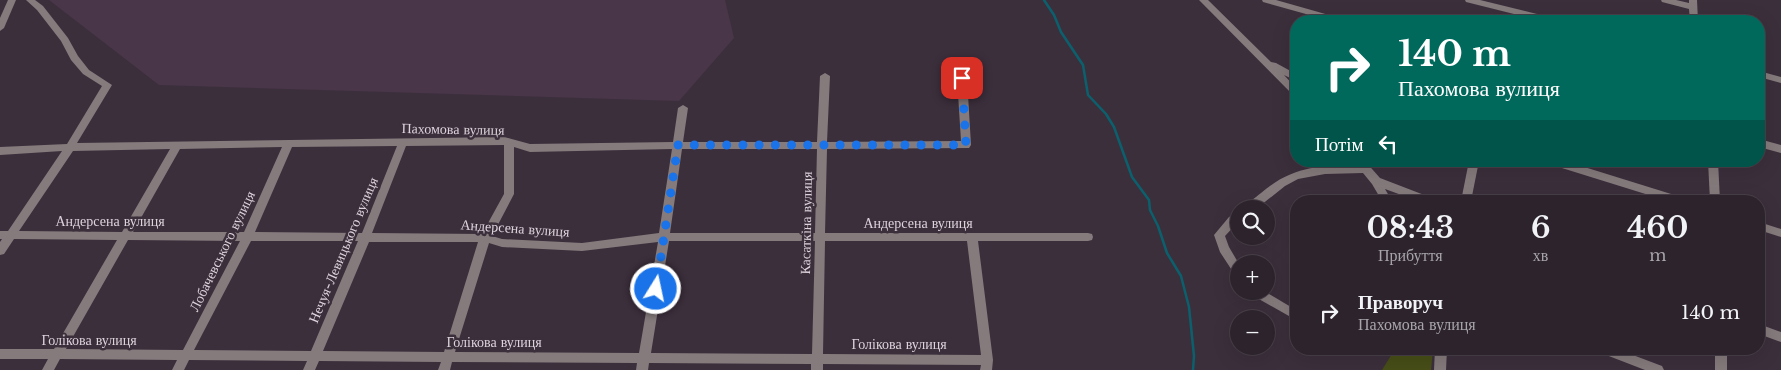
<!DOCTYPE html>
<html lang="uk">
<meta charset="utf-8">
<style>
body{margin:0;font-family:"Libre Baskerville",serif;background:#392f39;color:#f1f3f6;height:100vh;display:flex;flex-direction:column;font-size:19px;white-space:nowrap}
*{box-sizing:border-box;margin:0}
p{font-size:16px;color:#a7a4aa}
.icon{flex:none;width:28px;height:28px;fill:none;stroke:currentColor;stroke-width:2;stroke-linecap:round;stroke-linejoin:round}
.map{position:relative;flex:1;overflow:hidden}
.sheet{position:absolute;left:1290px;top:195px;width:475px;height:160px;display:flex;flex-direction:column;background:#2d232d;border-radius:20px;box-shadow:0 5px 20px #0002,0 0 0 1px #484049}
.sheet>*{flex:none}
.guide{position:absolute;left:1290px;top:15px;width:475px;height:152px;border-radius:20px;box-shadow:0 5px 20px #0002,0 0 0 1px #484049;background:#00695c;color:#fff;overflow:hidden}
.buttons{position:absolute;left:1230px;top:200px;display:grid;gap:10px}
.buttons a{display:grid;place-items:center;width:45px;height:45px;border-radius:50%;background:#2d232d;box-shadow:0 5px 20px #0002,0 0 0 1px #484049;font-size:25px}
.pin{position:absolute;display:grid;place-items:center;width:42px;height:42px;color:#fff;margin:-21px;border-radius:10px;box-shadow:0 2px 8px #0006}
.me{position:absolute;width:55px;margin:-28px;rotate:10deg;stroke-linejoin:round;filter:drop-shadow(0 0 4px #0008)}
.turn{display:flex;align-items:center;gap:18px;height:105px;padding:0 25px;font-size:22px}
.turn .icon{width:65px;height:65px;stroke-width:2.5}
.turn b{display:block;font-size:35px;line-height:42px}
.then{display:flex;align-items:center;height:48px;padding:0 25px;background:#0003;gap:10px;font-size:19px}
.eta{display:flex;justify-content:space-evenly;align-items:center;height:85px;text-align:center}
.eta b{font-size:30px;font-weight:600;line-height:35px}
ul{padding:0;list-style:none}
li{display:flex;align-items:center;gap:15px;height:65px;padding:0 25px}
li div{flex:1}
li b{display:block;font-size:19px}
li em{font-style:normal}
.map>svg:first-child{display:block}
.built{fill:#493649}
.green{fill:#474e17}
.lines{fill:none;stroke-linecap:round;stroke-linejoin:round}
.stream{stroke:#0b606d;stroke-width:2.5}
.minor{fill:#857b7c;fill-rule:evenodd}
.route{stroke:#1a73e8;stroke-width:9;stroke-dasharray:0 16.2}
.labels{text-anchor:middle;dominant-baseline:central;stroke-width:5;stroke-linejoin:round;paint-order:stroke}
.street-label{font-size:14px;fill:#dcd3dc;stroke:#3c2f3c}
</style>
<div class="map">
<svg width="1781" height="370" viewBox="0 0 1781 370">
<rect width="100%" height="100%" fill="#3c2f3c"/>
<!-- built -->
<polygon class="built" points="49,0 725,0 734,38 679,101 159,85"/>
<!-- green -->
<polygon class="green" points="1395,349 1433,349 1431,370 1382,370"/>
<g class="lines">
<!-- stream -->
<polyline class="stream" points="1044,0 1054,15 1061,32 1083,65 1088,95 1106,114 1114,127 1132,177 1149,200 1150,210 1158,226 1167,253 1181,276 1189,307 1194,356 1193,370"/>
<!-- minor -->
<g class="minor">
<polygon points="8,0 16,0 4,28 0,31 0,18"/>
<path d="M 26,0 L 35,0 L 43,6 L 68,38 L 78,56 L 89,70 L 112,85 L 77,143 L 504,137 L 530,144 L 673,142 L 678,108 L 683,105 L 688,108 L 683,142 L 817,142 L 820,76 L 825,73 L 830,76 L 827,142 L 961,141 L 957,78 L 962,75 L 967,78 L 971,145 L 969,148 L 827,149 L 825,233 L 1088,233 L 1092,234 L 1093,237 L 1092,240 L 1088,241 L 978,241 L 993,360 L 992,370 L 980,370 L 981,365 L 823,364 L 823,370 L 811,370 L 811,364 L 649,363 L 648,370 L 636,370 L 637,363 L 452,362 L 450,370 L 438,370 L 441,362 L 319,361 L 315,370 L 303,370 L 307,361 L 189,360 L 184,370 L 172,370 L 177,360 L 60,359 L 54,370 L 42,370 L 48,359 L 0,359 L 0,349 L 54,349 L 117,240 L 14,239 L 4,254 L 0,255 L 0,242 L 2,239 L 0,239 L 0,231 L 8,231 L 62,151 L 0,155 L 0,147 L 67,144 L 102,86 L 83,74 L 71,60 L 61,41 L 37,10 ZM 504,145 L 504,194 L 482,234 L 372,233 L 406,146 ZM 397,146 L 362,233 L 255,232 L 292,147 ZM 282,147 L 244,232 L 133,232 L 180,149 ZM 514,147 L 530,152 L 672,149 L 659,233 L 582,243 L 502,239 L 492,236 L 514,194 ZM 170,149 L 122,232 L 19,231 L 73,151 ZM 682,149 L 817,149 L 815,233 L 670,233 ZM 128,240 L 240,241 L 183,350 L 66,349 ZM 251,241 L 358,241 L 311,351 L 194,350 ZM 669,241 L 815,241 L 812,354 L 651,353 ZM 825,241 L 967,241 L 981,355 L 823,354 ZM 369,242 L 478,242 L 444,352 L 323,351 ZM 658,242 L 639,353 L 455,352 L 489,243 L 502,247 L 582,251 Z"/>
<polygon points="1199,0 1208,0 1271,62 1276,63 1296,74 1296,81 1284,75 1296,88 1296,96 1293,95"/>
<polygon points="1262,0 1276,0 1343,19 1344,21 1331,21 1263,2"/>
<polygon points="1465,0 1480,0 1553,18 1557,21 1542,21 1466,2"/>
<polygon points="1661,0 1676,0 1689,3 1689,0 1697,0 1698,21 1690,21 1689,9 1662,2"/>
<polygon points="1759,71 1781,77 1781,83 1759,77"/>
<polygon points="1759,139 1781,145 1781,153 1759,147"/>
<path d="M 1354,161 L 1365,161 L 1380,178 L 1432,198 L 1433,201 L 1418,201 L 1385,189 L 1392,201 L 1382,201 L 1372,184 L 1363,173 L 1325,174 L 1298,179 L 1285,186 L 1256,209 L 1244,209 C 1248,202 1255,198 1261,193 C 1293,166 1317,166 1357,165 Z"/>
<polygon points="1469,161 1479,161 1471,201 1461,201"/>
<polygon points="1547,161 1565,161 1684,198 1685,201 1668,201 1549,164"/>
<polygon points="1708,161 1718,161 1720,201 1710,201"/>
<polygon points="1239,212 1239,221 1225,236 1229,247 1239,264 1239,276 1235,275 1220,252 1214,235 1229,217"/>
<polygon points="1759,222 1781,229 1781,237 1759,230"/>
<polygon points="1249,291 1264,291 1296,310 1296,320 1250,294"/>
<polygon points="1759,324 1781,332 1781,342 1759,334"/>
<polygon points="1435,349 1447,349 1446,370 1434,370"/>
<polygon points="1599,349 1617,349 1662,366 1664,370 1645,370 1601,353"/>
<rect x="1715" y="349" width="12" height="21"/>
</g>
</g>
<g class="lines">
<!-- route -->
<polyline class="route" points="656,289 678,145 966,145 962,78"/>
</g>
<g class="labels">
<!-- street labels -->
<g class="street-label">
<text transform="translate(453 129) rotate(1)">Пахомова вулиця</text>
<text x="110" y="221">Андерсена вулиця</text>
<text transform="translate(806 223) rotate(-89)">Касаткіна вулиця</text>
<text x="918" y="223">Андерсена вулиця</text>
<text transform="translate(515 228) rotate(4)">Андерсена вулиця</text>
<text transform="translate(343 250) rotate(-67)">Нечуя-Левицького вулиця</text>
<text transform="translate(222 251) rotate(-64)">Лобачевського вулиця</text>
<text x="89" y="340">Голікова вулиця</text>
<text x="494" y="342">Голікова вулиця</text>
<text x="899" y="344">Голікова вулиця</text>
</g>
</g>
</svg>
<div class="buttons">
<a><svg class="icon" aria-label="search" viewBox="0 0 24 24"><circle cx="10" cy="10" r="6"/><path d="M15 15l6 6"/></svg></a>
<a>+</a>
<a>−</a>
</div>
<div class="pin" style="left:962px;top:78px;background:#d93025"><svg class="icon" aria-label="arrive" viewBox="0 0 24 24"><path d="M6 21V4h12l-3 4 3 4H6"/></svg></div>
<svg class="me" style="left:656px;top:289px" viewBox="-20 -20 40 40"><circle r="17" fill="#1a73e8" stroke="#fff" stroke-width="3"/><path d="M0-11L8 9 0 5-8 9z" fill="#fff"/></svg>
<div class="guide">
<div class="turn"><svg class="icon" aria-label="right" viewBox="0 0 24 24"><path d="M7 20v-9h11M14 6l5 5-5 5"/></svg><div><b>140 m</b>Пахомова вулиця</div></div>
<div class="then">Потім<svg class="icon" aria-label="left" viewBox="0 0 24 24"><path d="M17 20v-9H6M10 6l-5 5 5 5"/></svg></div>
</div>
<section class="sheet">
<div class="eta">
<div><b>08:43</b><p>Прибуття</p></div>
<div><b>6</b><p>хв</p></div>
<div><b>460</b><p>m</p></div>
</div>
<ul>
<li><svg class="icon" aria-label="right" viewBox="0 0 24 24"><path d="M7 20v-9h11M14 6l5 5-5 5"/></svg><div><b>Праворуч</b><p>Пахомова вулиця</p></div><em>140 m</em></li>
</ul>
</section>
</div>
